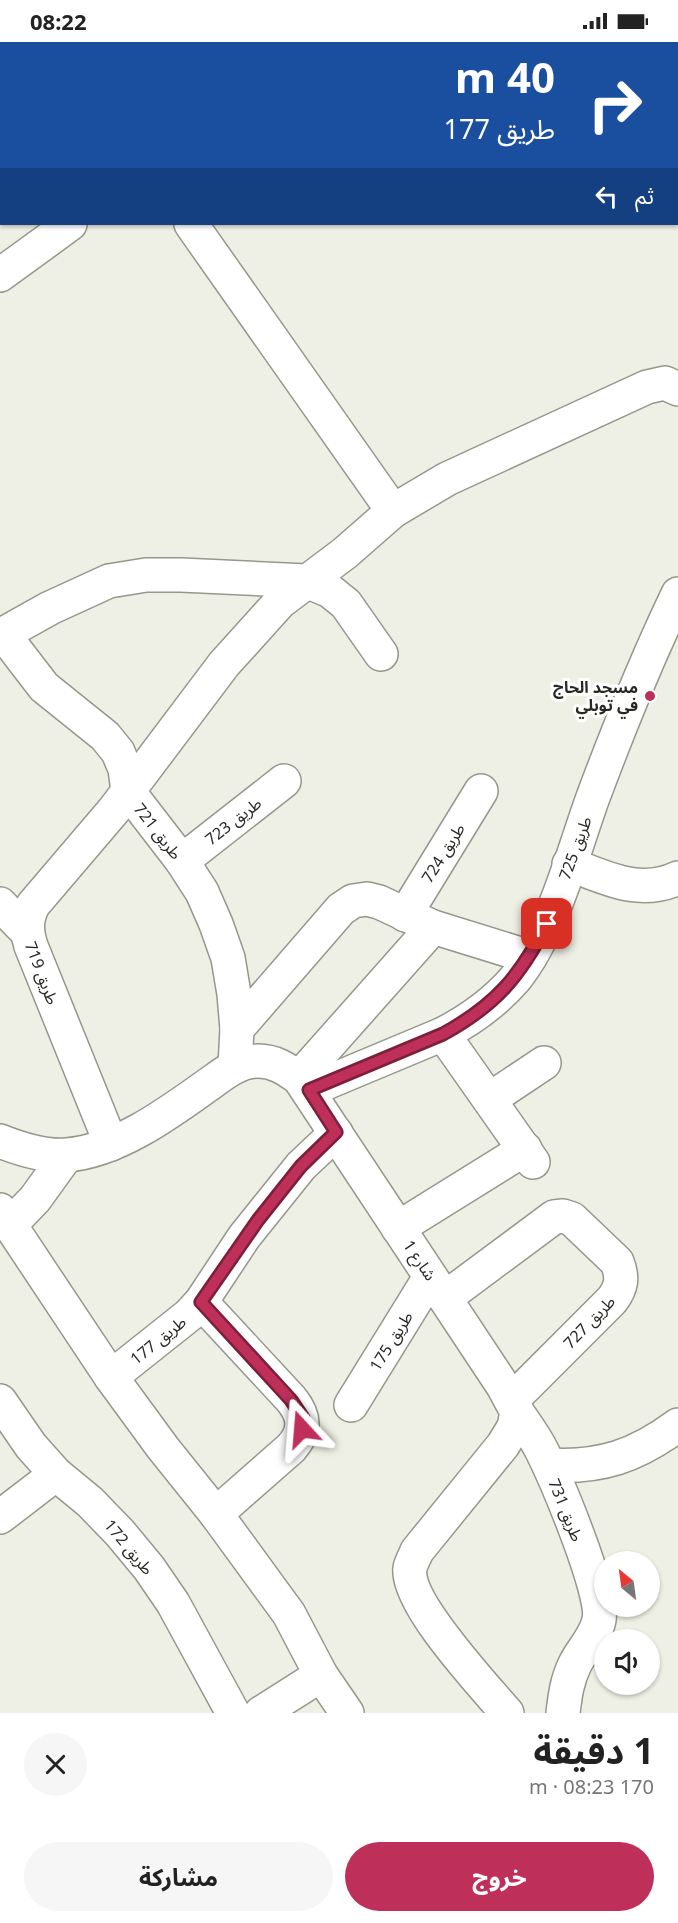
<!DOCTYPE html>
<html lang="ar">
<meta charset="utf-8">
<style>
body{margin:0;font-family:"Noto Sans","Noto Sans Arabic",sans-serif;background:#f6f6f6;color:#222;direction:rtl;height:100vh;display:flex;flex-direction:column;font-size:22px;white-space:nowrap}
*{box-sizing:border-box;margin:0}
p{font-size:20px;color:#767676}
.icon{flex:none;width:33px;height:33px;fill:none;stroke:currentColor;stroke-width:2;stroke-linecap:round;stroke-linejoin:round}
.map{position:relative;height:1671px;overflow:hidden;direction:ltr}
.side{display:flex;flex-direction:column;background:#fff;flex:1}
.side>*{flex:none}
.guide{position:absolute;left:0px;top:0px;width:678px;height:183px;box-shadow:0 2px 4px #0004;direction:rtl;background:#1a4fa0;color:#fff;overflow:hidden}
.needle{width:39px;rotate:331deg}
.controls{position:absolute;left:594px;top:1509px;display:grid;gap:12px}
.controls a{display:grid;place-items:center;width:66px;height:66px;border-radius:50%;background:#fff;box-shadow:0 2px 4px #0004;font-size:30px}
.pin{position:absolute;display:grid;place-items:center;width:51px;height:51px;color:#fff;margin:-26px;border-radius:12px;box-shadow:0 3px 9px #0006}
.me{position:absolute;width:66px;margin:-33px;rotate:341deg;stroke-linejoin:round;filter:drop-shadow(0 0 4px #0008)}
.turn{display:flex;align-items:center;gap:21px;height:126px;padding:0 24px;font-size:27px}
.turn .icon{width:78px;height:78px;stroke-width:2.5}
.turn b{display:block;font-size:42px;line-height:51px}
.then{display:flex;align-items:center;height:57px;padding:0 24px;background:#0003;gap:12px;font-size:22px}
.round{display:grid;place-items:center;flex:none;width:63px;height:63px;border-radius:32px;background:#f6f6f6}
.summary{display:flex;align-items:center;justify-content:space-between;height:102px;padding:0 24px}
h1{font-size:36px;font-weight:700;line-height:45px}
.primary-button{display:flex;gap:12px;margin-top:auto;padding:12px 24px}
.primary-button a{flex:1;height:69px;border-radius:36px;background:#be2f5a;color:#fff;font-size:24px;font-weight:700;line-height:69px;text-align:center}
.primary-button a+a{background:#f6f6f6;color:#222}
.status{display:flex;justify-content:space-between;align-items:center;height:42px;padding:0 30px;background:#fff;direction:ltr}
.status svg{height:16px;fill:currentColor}
.map>svg:first-child{display:block}
.lines{fill:none;stroke-linecap:round;stroke-linejoin:round}
.minor-casing{stroke:#96978c;stroke-width:36}
.minor{stroke:#fff;stroke-width:33}
.route-casing{stroke:#7c1f3a;stroke-width:15}
.route{stroke:#be2f5a;stroke-width:10}
.poi-dot{fill:#be2f5a;stroke:#fff;stroke-width:2}
.labels{text-anchor:middle;dominant-baseline:central;stroke-width:6;stroke-linejoin:round;paint-order:stroke}
.poi-label{font-size:16px;font-weight:bold;fill:#272823;stroke:#fff;text-anchor:end}
.street-label{font-size:16px;fill:#272823;stroke:#fff}
</style>
<div class="status"><b>08:22</b><svg viewBox="0 0 49 12"><path d="M0 12V9h3v3zM5 12V6h3v6zM10 12V3h3v9zM15 12V0h3v12zM26 1h20v11H26zM47 4h2v5h-2z"/></svg></div>
<div class="map">
<svg width="678" height="1671" viewBox="0 0 678 1671">
<rect width="100%" height="100%" fill="#eff0e5"/>
<g class="lines">
<defs>
<g id="minor">
<polyline points="389,0 390,2"/>
<polyline points="676,61 678,62"/>
<polyline points="191,182 393,469"/>
<polyline points="0,233 70,182"/>
<polyline points="4,593 44,645 105,694 118,710 125,727 128,749 182,819 202,850 216,882 228,916 234,952 237,987 235,1024"/>
<polyline points="0,594 50,566 109,539 146,533 181,533 306,539 330,549 346,562 381,612"/>
<polyline points="182,819 284,739"/>
<path d="M 569,822 C 606,836 640,854 678,836"/>
<polyline points="0,862 27,890"/>
<polyline points="405,873 481,749"/>
<polyline points="237,987 341,867 353,859 367,857 379,860 433,885 530,915"/>
<polyline points="443,992 533,1120"/>
<polyline points="299,1036 433,885"/>
<path d="M 309,1048 L 443,992 C 470,978 495,960 515,937 C 552,891 572,814 592,758 C 618,688 646,619 678,552"/>
<polyline points="490,1057 544,1021"/>
<path d="M 0,1099 C 20,1107 44,1115 67,1113 C 116,1109 166,1073 205,1045 C 221,1034 237,1019 258,1019 C 275,1019 286,1027 299,1036 L 503,1344 L 517,1370 L 514,1385 L 503,1403 L 417,1509 C 415,1514 411,1521 410,1526 C 405,1560 484,1644 507,1671"/>
<path d="M 111,1102 L 31,904 C 26,888 26,878 33,863 L 114,768 L 224,622 L 280,560 L 345,511 L 393,469 L 447,437 L 647,345 L 665,341 L 678,347"/>
<polyline points="0,1168 111,1335 163,1406 216,1472 289,1572 321,1633 347,1671"/>
<polyline points="10,1183 35,1157 66,1114"/>
<polyline points="398,1186 525,1107"/>
<path d="M 445,1256 L 554,1175 L 563,1174 L 572,1177 L 617,1220 C 623,1235 622,1245 612,1258 L 512,1358"/>
<path d="M 201,1260 L 291,1357 C 305,1374 306,1389 291,1406 L 216,1472"/>
<polyline points="111,1335 189,1273 201,1260 244,1195 301,1124 336,1091"/>
<polyline points="0,1359 31,1404 56,1432 90,1460 120,1491 149,1526 173,1561 233,1671"/>
<polyline points="351,1363 430,1235"/>
<path d="M 517,1370 C 526,1383 535,1395 542,1409 C 556,1437 605,1552 599,1578 C 596,1594 582,1608 575,1622 C 567,1638 565,1654 563,1671"/>
<path d="M 549,1423 C 601,1426 636,1414 678,1383"/>
<polyline points="0,1475 56,1432"/>
<polyline points="261,1671 321,1633"/>
</g>
</defs>
<!-- minor casing -->
<use href="#minor" class="minor-casing"/>
<!-- minor -->
<use href="#minor" class="minor"/>
</g>
<g class="lines">
<defs>
<path id="route" d="M 302,1387 L 303,1376 L 291,1358 L 201,1260 L 258,1178 L 301,1124 L 336,1090 L 309,1048 L 443,992 C 496,963 520,934 547,882"/>
</defs>
<!-- route casing -->
<use href="#route" class="route-casing"/>
<!-- route -->
<use href="#route" class="route"/>
</g>
<!-- markers -->
<circle class="poi-dot" cx="650" cy="654" r="6"/>
<g class="labels">
<!-- poi labels -->
<g class="poi-label">
<text x="638" y="645">مسجد الحاج<tspan x="638" dy="18">في توبلي</tspan></text>
</g>
<!-- street labels -->
<g class="street-label">
<text transform="translate(233 779) rotate(-38)">طريق 723</text>
<text transform="translate(158 789) rotate(52)">طريق 721</text>
<text transform="translate(575 806) rotate(-70)">طريق 725</text>
<text transform="translate(443 811) rotate(-58)">طريق 724</text>
<text transform="translate(42 931) rotate(69)">طريق 719</text>
<text transform="translate(420 1218) rotate(56)">شارع 1</text>
<text transform="translate(589 1280) rotate(-46)">طريق 727</text>
<text transform="translate(158 1298) rotate(-39)">طريق 177</text>
<text transform="translate(391 1299) rotate(-58)">طريق 175</text>
<text transform="translate(566 1468) rotate(68)">طريق 731</text>
<text transform="translate(129 1505) rotate(50)">طريق 172</text>
</g>
</g>
</svg>
<div class="controls">
<a><svg class="needle" viewBox="-14 -14 28 28"><path d="M0-13l5 13h-10z" fill="#e53935"/><path d="M0 13l5-13h-10z" fill="#767676"/></svg></a>
<a><svg class="icon" aria-label="sound" viewBox="0 0 24 24"><path d="M4 9h4l5-4v14l-5-4H4zM17 9q2 3 0 6"/></svg></a>
</div>
<div class="pin" style="left:547px;top:882px;background:#d93025"><svg class="icon" aria-label="arrive" viewBox="0 0 24 24"><path d="M6 21V4h12l-3 4 3 4H6"/></svg></div>
<svg class="me" style="left:302px;top:1387px" viewBox="-20 -20 40 40"><path d="M0-17L14 15 0 8-14 15z" fill="#be2f5a" stroke="#fff" stroke-width="4"/></svg>
<div class="guide">
<div class="turn"><svg class="icon" aria-label="right" viewBox="0 0 24 24"><path d="M7 20v-9h11M14 6l5 5-5 5"/></svg><div><b>40 m</b>طريق 177</div></div>
<div class="then">ثم<svg class="icon" aria-label="left" viewBox="0 0 24 24"><path d="M17 20v-9H6M10 6l-5 5 5 5"/></svg></div>
</div>
</div>
<section class="side">
<div class="summary"><div><h1>1 دقيقة</h1><p>170 m · 08:23</p></div><a class="round"><svg class="icon" aria-label="close" viewBox="0 0 24 24"><path d="M6 6l12 12M18 6L6 18"/></svg></a></div>
<div class="primary-button"><a>خروج</a><a>مشاركة</a></div>
</section>
